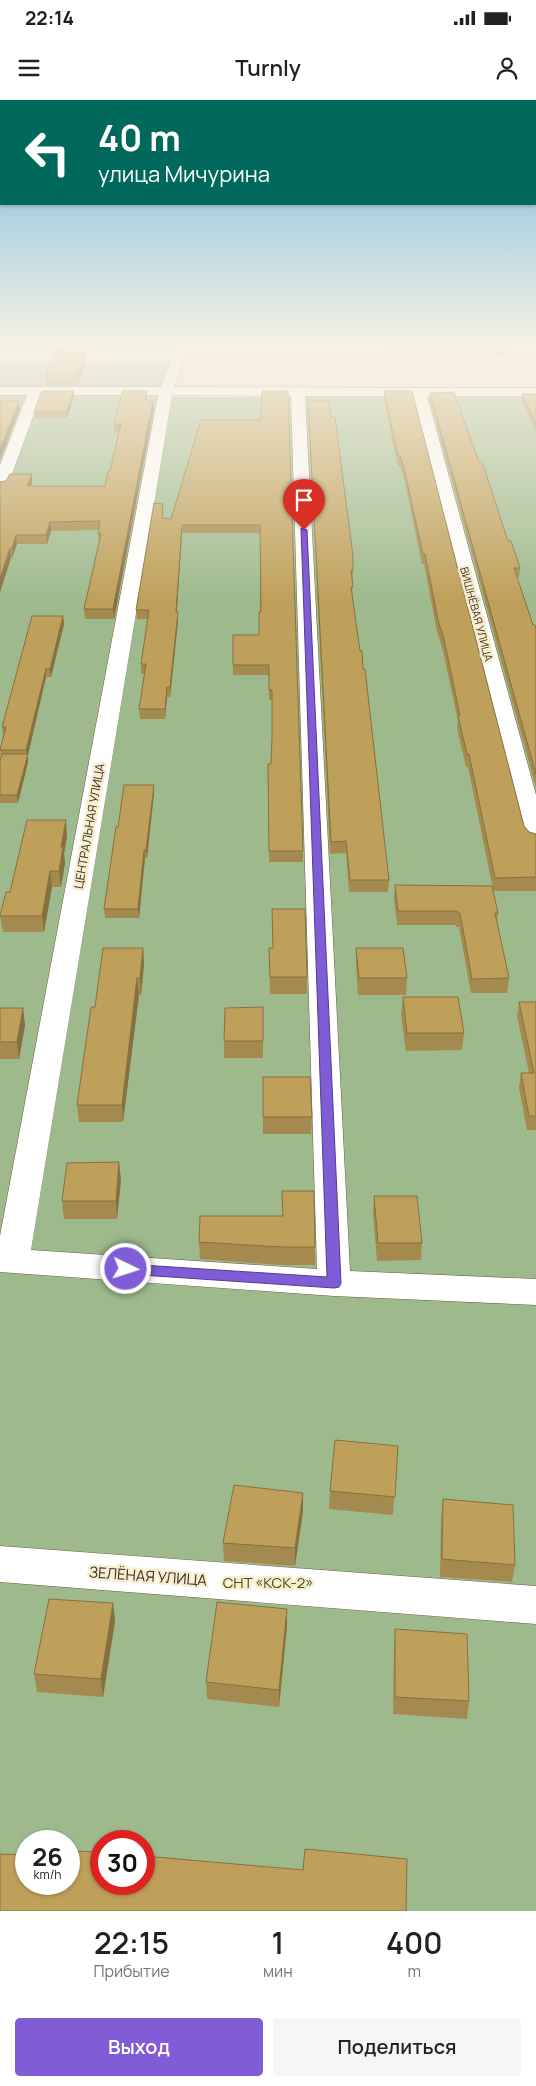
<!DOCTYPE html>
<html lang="ru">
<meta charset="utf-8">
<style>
body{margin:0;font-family:Manrope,sans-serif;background:#f6f6f6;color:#202124;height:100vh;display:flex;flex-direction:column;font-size:19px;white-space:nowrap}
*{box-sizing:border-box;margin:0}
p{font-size:16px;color:#757577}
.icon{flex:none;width:28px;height:28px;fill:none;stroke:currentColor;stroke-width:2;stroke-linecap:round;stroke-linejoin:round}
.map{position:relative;height:1811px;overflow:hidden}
.details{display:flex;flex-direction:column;background:#fff;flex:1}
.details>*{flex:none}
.top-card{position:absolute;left:0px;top:0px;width:536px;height:105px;box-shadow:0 1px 4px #0004;background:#00695c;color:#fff;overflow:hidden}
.speed{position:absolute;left:15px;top:1730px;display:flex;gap:10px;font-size:25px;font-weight:700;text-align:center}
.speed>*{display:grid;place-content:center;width:65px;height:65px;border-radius:50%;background:#fff;box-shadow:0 1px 4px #0004;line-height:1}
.speed small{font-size:12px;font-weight:400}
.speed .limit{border:8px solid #d22;background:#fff;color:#111}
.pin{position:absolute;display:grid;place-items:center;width:42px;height:42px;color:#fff;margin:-51px -21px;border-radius:50% 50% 50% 0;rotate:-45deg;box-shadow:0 0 5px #0007}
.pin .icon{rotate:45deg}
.me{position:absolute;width:55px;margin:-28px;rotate:94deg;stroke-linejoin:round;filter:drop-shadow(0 0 4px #0008)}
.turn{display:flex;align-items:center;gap:18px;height:105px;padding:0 15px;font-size:22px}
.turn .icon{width:65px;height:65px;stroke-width:2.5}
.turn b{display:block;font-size:35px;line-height:42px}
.eta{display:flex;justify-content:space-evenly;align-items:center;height:85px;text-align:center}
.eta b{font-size:30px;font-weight:600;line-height:35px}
.primary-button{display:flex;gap:10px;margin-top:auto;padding:10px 15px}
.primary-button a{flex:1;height:58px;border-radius:5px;background:#805cd6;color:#fff;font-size:20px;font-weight:600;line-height:58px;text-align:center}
.primary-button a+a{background:#f6f6f6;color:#202124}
.status{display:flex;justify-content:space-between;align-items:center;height:35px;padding:0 25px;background:#fff;direction:ltr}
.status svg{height:14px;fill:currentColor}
header{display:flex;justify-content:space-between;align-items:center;height:65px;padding:0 15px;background:#fff;font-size:22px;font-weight:600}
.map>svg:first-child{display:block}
.green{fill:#9eba8d;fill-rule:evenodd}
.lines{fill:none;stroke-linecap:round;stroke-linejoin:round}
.minor-casing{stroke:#6a5e44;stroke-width:1}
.minor{fill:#fff;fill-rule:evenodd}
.wall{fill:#a48a4e}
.shaded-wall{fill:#867040}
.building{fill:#bfa05b;stroke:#867040}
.route{fill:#805cd6;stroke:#533c8b}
.labels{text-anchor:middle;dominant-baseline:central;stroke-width:5;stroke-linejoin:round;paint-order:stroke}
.far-street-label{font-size:11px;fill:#363126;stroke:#faeccf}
.street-label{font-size:12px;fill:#363126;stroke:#faeccf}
.near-street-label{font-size:15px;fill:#363126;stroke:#faeccf}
.near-park-label{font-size:15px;fill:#325616;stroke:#faeccf}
</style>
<div class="status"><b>22:14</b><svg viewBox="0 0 49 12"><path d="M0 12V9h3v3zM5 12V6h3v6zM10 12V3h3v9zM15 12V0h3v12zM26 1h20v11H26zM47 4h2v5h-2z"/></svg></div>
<header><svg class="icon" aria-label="menu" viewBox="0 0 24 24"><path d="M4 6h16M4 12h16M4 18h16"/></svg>Turnly<svg class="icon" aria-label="person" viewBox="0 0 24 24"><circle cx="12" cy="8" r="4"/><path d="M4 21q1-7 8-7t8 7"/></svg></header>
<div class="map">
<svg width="536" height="1811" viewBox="0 0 536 1811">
<rect width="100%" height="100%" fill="#eddfc2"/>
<!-- green -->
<path class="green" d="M 0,246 L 183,246 L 171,297 L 536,297 L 536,1811 L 0,1811 ZM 26,1741 L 69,1741 L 69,1784 L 26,1784 ZM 101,1741 L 144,1741 L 144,1784 L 101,1784 Z"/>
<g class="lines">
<defs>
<g id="minor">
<path d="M 177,246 L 189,246 L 174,287 L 536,288 L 536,296 L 427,296 L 536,695 L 536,745 L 528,743 L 524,738 L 413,296 L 305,296 L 350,1171 L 536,1179 L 536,1205 L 334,1196 L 0,1172 L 0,1136 L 158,295 L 41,295 L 8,385 L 6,388 L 0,390 L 0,365 L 27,295 L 0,295 L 0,287 L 161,287 L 171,261 L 0,261 L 0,253 L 174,253 ZM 172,295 L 291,296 L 317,1169 L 31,1150 Z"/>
<polygon points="0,1446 536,1486 536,1524 0,1482"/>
</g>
</defs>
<!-- minor casing -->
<use href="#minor" class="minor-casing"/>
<!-- minor -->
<use href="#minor" class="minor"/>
</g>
<!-- wall -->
<g class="wall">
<polygon points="0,246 92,246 91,251 0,253"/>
<polygon points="386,246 508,248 507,255 385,252"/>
<polygon points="86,263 78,285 47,285 46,274"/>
<polygon points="74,291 74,297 67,318 35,318 34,312"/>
<polygon points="147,291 147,300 153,300 154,308 114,519 85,519 84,509 99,443 98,434 98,430 51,431 47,444 17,444 12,458 11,458 0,492 0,382 32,374 32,383 31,386 105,386 110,371 119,333 114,333 114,325"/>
<polygon points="384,291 524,726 529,732 536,734 536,791 493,791 498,813 497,823 509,878 507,893 471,893 459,827 456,827 456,825 397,825 394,799 395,785 493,789 468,667 466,667 457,628 458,621 443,551 437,531 424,464 422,464 404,378 400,366 398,366 384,300"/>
<polygon points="430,293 508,441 520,468 519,477 517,477 533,525 536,529 536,688 430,300"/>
<polygon points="522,294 536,294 536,333 522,301"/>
<polygon points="308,301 353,470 352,497 389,780 388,792 349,792 346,753 330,754"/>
<polygon points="261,320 303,751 303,762 269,762 268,664 271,664 272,639 272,600 269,600 269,575 233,575 233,535 259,535 260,512 260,433 182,433 177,512 178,512 178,521 170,597 167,597 165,619 140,619 139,609 144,574 141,574 141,564 148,519 137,519 136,510 163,404 163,418 171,419"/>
<polygon points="63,516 64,524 51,577 46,577 28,655 28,662 18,703 0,703 0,661 1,657 0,650 4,635 3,635 2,627"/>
<polygon points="154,685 154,693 147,758 145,758 139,818 105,818 104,809 118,727"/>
<polygon points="67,736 64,754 65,763 61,787 52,787 44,832 3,832 0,816 10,792"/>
<polygon points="143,848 144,864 141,895 139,895 123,1022 79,1022 77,1005 95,907"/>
<polygon points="269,848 272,848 307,877 307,894 270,894"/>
<polygon points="356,848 407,878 406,895 358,895 356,865"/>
<polygon points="403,897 464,933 462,950 406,951 401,914"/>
<polygon points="519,902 536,902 536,1030 527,1030 519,988 521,973 529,973 517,916"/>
<polygon points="263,907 263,958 224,958 224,941"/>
<polygon points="0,908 23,908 25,925 19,959 0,959"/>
<polygon points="263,977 312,1017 311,1034 263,1034"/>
<polygon points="121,1080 117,1119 64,1119 62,1101"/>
<polygon points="282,1091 315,1147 315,1165 281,1165 200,1159 199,1142 283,1116"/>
<polygon points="374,1096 422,1143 421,1160 377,1161 373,1113"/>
<polygon points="398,1346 393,1415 329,1409 330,1391"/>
<polygon points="303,1393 303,1411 295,1466 224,1461 223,1443"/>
<polygon points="443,1399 515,1465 512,1482 440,1477 441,1417"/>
<polygon points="113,1503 115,1521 103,1597 37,1592 34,1574"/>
<polygon points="287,1509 287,1526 279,1607 207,1599 206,1582"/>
<polygon points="395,1529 469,1601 467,1619 393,1614 394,1547"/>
</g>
<!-- shaded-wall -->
<g class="shaded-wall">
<polygon points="86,252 86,263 78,285 78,274"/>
<polygon points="74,291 74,297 67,318 66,312"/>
<polygon points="153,300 154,308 114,519 113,509"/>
<polygon points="19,301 20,309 0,360 0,350"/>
<polygon points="32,374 32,383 28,395 27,386"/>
<polygon points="50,422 51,431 47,444 46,435"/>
<polygon points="182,425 182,433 176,521 176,512"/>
<polygon points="16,435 17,444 12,458 12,449"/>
<polygon points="10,448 11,458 0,492 0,479"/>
<polygon points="178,512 178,521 170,597 170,587"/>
<polygon points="63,516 64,524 51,577 50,569"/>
<polygon points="46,569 46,577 28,655 28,662 18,703 17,695 27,656 26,650"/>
<polygon points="167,587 167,597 165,619 165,609"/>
<polygon points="154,685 154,693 147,758 146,750"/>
<polygon points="66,720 67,736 64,754 65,763 61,787 59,771 61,747"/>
<polygon points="144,750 145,758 139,818 138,809"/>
<polygon points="50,771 52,787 44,832 42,816"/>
<polygon points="143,848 144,864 141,895 140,878"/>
<polygon points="137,878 139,895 123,1022 122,1005"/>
<polygon points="23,908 25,925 19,959 17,942"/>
<polygon points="119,1062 121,1080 117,1119 116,1101"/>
<polygon points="303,1393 303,1411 295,1466 295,1448"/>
<polygon points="113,1503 115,1521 103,1597 101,1579"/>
<polygon points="287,1509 287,1526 279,1607 279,1590"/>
</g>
<!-- building -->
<g class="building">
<polygon points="400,246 507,246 508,248"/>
<polygon points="56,252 86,252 78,274 46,274"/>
<polygon points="42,291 74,291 66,312 34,312"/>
<polygon points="122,291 147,291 145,300 153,300 113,509 84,509 101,434 98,434 100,421 50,422 46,435 16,435 12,449 10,448 0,479 0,382 6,381 10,374 32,374 27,386 105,386 108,371 110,371 121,324 114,325"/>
<polygon points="262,291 288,291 303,751 269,751 268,664 271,664 272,637 272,590 269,590 269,565 233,565 233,535 259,535 259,512 261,512 260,425 182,425 176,512 178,512 170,587 167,587 165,609 139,609 146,564 141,564 149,510 136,510 154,403 163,404 162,418 171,419 201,320 261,320"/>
<polygon points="384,291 412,291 524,726 529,732 536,734 536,777 495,778 469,654 467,654 458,616 460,616 444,539 438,520 425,454 423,454 404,368 400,356 398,356"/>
<polygon points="454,292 479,362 482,362 508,441 511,441 520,468 514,468 533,525 535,525 536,529 536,674 430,293"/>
<polygon points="522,294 536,294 536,325"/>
<polygon points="0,301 19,301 0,350"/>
<polygon points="308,301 329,301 331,317 335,317 353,456 353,470 351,470 353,487 351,487 360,551 362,551 363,569 365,569 389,780 350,780 346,741 331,742"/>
<polygon points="32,516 63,516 50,569 46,569 26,650 0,650 6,627 2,627"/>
<polygon points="2,654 28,654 17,695 0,695 0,661"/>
<polygon points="124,685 154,685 146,750 144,750 138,809 104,809 116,727 118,727"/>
<polygon points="27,720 66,720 61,747 63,747 59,771 50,771 42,816 0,816 6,792 10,792"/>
<polygon points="395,785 492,786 498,813 495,813 509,878 472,879 460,813 458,813 457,811 398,811"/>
<polygon points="272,809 305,809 307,877 270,877 269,848 273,848"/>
<polygon points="103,848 143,848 140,878 137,878 122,1005 77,1005 91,907 95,907"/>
<polygon points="356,848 403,848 407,878 359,878"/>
<polygon points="403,897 458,897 464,933 407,933"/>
<polygon points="519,902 536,902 536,1016 529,1016 521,973 534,973"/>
<polygon points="263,907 263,941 224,941 225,908"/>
<polygon points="0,908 23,908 17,942 0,942"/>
<polygon points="263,977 310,977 312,1017 263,1017"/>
<polygon points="119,1062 116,1101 62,1101 67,1063"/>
<polygon points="282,1091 314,1091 315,1147 281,1147 199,1142 200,1116 283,1116"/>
<polygon points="374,1096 417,1096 422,1143 378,1143"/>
<polygon points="335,1340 398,1346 395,1397 330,1391"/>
<polygon points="234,1385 303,1393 295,1448 223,1443"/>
<polygon points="443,1399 513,1405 515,1465 442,1459"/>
<polygon points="49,1499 113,1503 101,1579 34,1574"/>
<polygon points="217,1502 287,1509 279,1590 206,1582"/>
<polygon points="395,1529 467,1534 469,1601 395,1597"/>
<polygon points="305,1749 407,1759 406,1811 0,1811 0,1754 26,1755 26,1784 69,1784 69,1751 101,1752 101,1784 144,1784 144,1756 303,1770"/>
</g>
<!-- sky -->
<linearGradient id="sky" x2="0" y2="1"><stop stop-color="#73b6e2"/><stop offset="0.49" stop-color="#f7f1e4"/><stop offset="1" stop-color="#f7f1e4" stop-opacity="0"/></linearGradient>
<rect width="536" height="500" fill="url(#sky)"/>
<!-- route -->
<polygon class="route" points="301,428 307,430 341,1183 339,1187 334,1188 126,1174 121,1173 119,1169 121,1165 126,1164 327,1177"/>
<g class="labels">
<!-- far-street labels -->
<g class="far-street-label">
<text transform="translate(477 514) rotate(75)">ВИШНЁВАЯ УЛИЦА</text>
</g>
<!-- street labels -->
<g class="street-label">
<text transform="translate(89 726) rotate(-80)">ЦЕНТРАЛЬНАЯ УЛИЦА</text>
</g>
<!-- near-street labels -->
<g class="near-street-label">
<text transform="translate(148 1476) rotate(4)">ЗЕЛЁНАЯ УЛИЦА</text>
</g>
<!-- near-park labels -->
<g class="near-park-label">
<text x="268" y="1482">СНТ «КСК-2»</text>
</g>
</g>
</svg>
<div class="speed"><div>26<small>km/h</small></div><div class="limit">30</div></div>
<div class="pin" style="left:304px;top:430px;background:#d93025"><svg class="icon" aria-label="arrive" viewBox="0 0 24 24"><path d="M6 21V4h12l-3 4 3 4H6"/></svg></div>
<svg class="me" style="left:126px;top:1169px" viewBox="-20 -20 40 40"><circle r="17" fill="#805cd6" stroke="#fff" stroke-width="3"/><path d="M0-11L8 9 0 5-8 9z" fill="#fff"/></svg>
<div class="top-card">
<div class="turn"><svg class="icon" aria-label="left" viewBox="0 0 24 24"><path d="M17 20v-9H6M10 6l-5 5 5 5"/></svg><div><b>40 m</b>улица Мичурина</div></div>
</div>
</div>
<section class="details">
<div class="eta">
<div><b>22:15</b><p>Прибытие</p></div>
<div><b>1</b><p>мин</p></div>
<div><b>400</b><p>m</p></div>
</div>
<div class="primary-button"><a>Выход</a><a>Поделиться</a></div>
</section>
